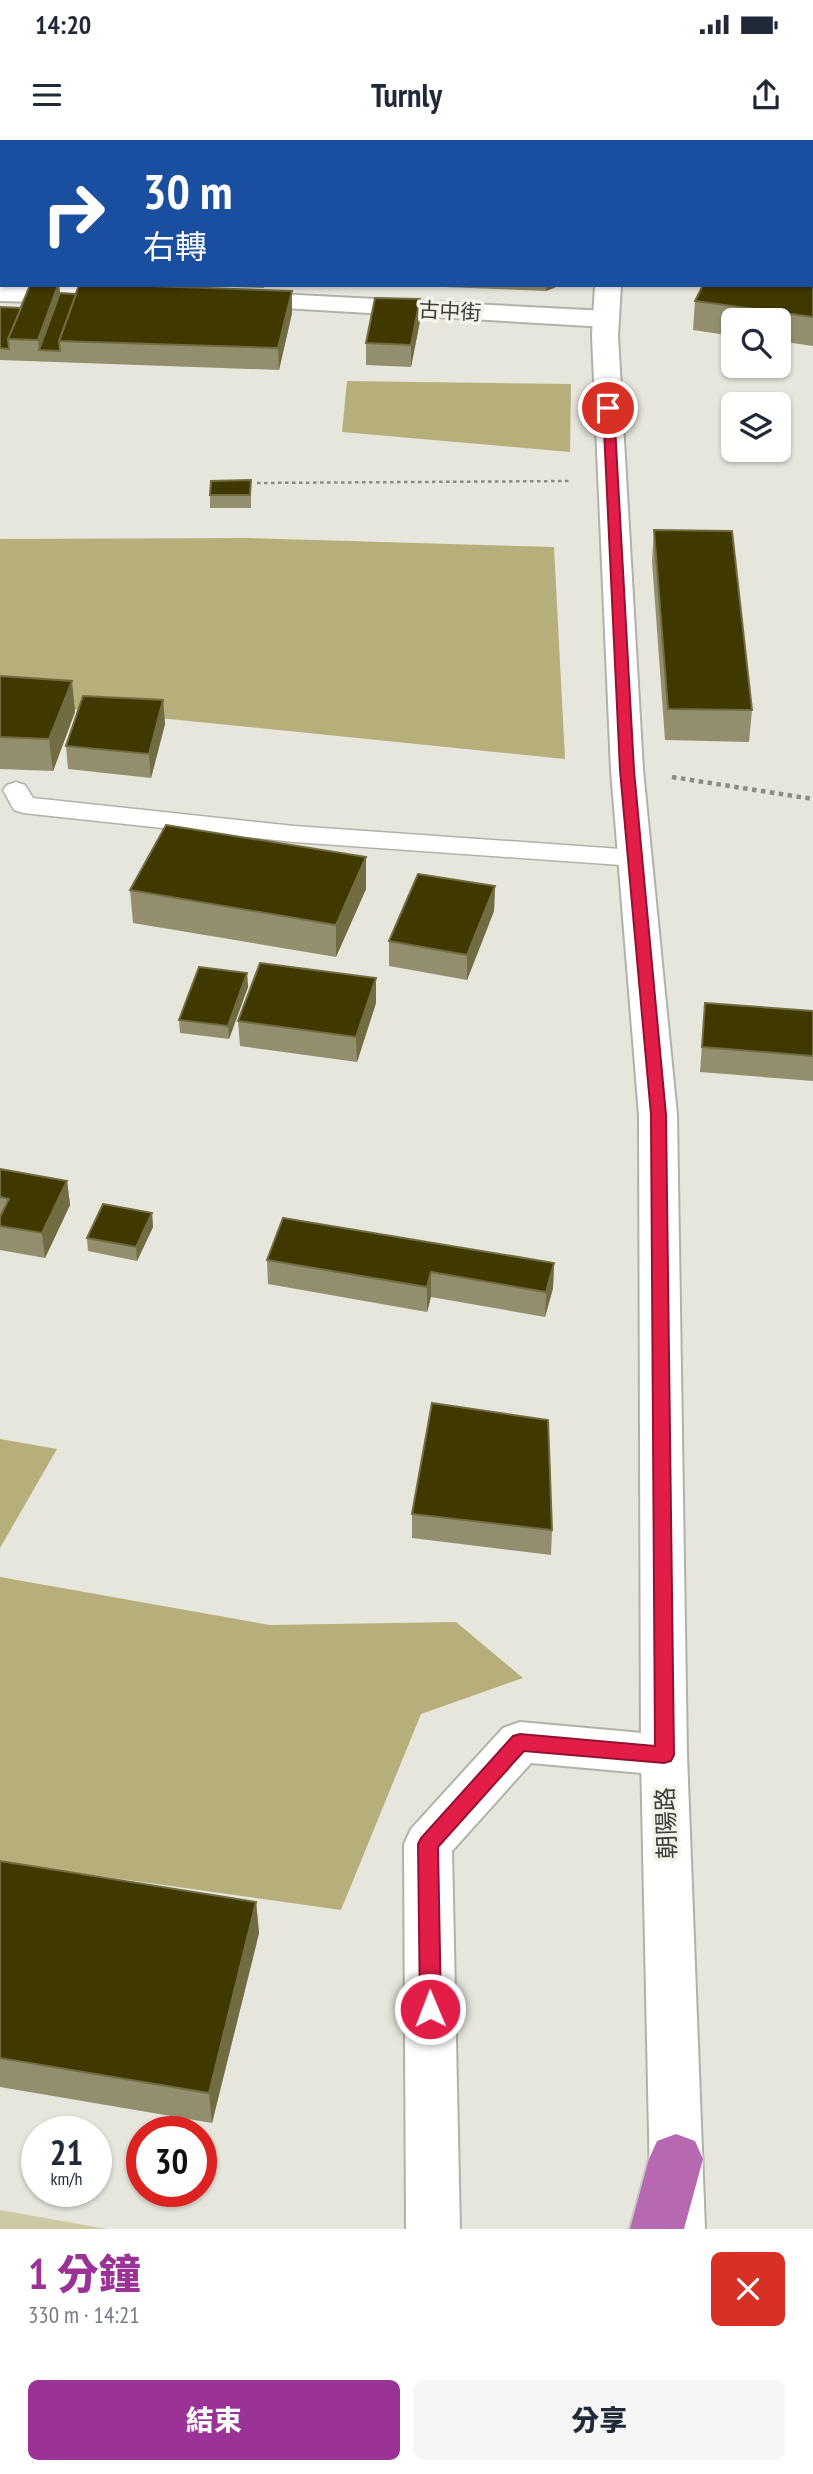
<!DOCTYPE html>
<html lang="zh-TW">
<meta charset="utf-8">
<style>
body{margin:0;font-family:"PT Sans Narrow","Noto Sans TC",sans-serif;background:#f6f6f7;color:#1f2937;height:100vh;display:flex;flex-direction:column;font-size:26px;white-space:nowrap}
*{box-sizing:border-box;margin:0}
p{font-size:23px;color:#747a83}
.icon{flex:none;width:38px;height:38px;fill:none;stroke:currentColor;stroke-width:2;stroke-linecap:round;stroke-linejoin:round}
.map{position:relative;height:2089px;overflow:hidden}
.panel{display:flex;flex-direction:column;background:#fff;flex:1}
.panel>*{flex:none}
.top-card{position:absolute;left:0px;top:0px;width:814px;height:147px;box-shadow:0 2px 5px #0004;background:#1a4fa0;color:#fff;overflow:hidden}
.tools{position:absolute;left:721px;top:168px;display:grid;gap:14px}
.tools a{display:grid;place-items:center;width:70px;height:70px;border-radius:10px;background:#fff;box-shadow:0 2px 5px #0004;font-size:35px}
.speed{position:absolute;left:21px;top:1976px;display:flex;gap:14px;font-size:35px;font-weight:700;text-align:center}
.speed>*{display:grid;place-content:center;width:91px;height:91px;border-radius:50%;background:#fff;box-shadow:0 2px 5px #0004;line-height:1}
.speed small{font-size:18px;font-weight:400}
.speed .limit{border:10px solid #d22;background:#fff;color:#111}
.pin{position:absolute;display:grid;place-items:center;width:60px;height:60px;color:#fff;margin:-30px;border:4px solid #fff;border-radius:50%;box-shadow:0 2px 7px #0007}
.me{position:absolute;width:77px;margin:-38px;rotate:359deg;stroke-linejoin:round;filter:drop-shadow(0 0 5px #0008)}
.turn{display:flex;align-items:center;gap:24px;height:147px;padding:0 28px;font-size:32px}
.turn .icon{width:91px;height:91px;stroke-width:2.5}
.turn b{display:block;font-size:49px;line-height:60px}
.round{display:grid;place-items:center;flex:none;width:74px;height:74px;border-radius:10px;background:#f6f6f7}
.headline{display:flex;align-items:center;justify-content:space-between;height:119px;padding:0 28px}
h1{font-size:42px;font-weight:800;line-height:52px;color:#9b3295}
.button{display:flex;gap:14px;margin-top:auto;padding:14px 28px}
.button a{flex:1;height:80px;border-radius:10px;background:#9b3295;color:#fff;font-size:28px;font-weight:800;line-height:80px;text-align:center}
.button a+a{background:#f6f6f7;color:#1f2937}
.status{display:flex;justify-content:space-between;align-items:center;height:49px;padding:0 35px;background:#fff;direction:ltr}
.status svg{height:19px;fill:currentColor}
header{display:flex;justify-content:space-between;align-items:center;height:91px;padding:0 28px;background:#fff;font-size:32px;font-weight:800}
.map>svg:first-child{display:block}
.green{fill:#cdc9a2}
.forest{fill:#b6af7b}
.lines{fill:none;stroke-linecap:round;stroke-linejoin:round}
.service-casing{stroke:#b2b1a8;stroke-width:3}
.minor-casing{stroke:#b2b1a8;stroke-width:4}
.secondary-casing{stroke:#b2b1a8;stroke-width:4}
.motorway-casing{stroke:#c5c4c4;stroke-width:4}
.path-far1{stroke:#8b8a83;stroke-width:2.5;stroke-dasharray:3.5 3.5;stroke-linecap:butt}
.path{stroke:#8b8a83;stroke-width:4.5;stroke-dasharray:4.5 4.5;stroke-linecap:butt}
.service{fill:#fff;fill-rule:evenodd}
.minor{fill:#fff;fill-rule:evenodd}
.secondary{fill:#fff;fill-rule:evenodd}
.motorway{fill:#b669b0;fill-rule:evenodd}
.wall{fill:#938f6e}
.shaded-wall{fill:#716c42}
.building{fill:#3f3800;stroke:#716c42;stroke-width:2}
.route{fill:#e11d48;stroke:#92132f;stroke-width:2}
.labels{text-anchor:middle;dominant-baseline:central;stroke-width:7;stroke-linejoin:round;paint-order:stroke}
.far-street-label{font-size:21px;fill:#3d3c39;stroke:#f4f3e9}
.street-label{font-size:24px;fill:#3d3c39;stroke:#f4f3e9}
</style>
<div class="status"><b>14:20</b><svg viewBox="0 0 49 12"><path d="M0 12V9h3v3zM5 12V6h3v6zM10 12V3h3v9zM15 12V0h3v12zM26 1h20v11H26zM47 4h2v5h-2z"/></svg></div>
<header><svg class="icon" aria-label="menu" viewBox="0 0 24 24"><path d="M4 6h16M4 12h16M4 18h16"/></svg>Turnly<svg class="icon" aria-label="share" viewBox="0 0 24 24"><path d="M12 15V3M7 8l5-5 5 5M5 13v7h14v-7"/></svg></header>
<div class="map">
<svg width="813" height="2089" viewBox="0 0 813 2089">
<rect width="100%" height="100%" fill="#e7e6dc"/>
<!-- green -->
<polygon class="green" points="0,2070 107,2089 0,2089"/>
<!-- forest -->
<g class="forest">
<polygon points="347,241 571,244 570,312 342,292"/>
<polygon points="249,398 554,407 565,619 0,562 0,399"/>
<polygon points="0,1299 57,1309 0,1408"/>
<polygon points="0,1437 270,1485 456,1482 523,1538 421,1574 341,1770 0,1722"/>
</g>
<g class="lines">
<defs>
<polygon id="service" points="16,642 25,645 33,658 294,686 635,710 644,712 648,718 644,724 635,726 294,702 23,673 14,670 3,650 7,645"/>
<g id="minor">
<polygon points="0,145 80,147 89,150 93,155 89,160 80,163 0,161"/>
<polygon points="241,152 606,171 615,174 619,179 615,184 606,187 232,165 228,160 232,155"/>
<polygon points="520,1582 664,1595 681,1601 687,1615 681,1629 664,1635 531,1623 452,1711 460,2089 406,2089 404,1704 411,1689 503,1588"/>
</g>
<g id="secondary">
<polygon points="607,0 629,0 606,2"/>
<polygon points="595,145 621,145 618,196 643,630 677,975 687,1615 705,2089 651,2089 641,1615 639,975 611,630 592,196"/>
</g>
<polygon id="motorway" points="676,1994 695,2001 703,2019 684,2089 630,2089 649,2019 657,2001"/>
</defs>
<!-- service casing -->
<use href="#service" class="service-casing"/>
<!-- minor casing -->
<use href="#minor" class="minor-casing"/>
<!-- secondary casing -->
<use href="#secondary" class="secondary-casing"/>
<!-- motorway casing -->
<use href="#motorway" class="motorway-casing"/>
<!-- path-far1 -->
<polyline class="path-far1" points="257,343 569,341"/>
<!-- path -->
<polyline class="path" points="672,637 813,659"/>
<!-- service -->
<use href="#service" class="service"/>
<!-- minor -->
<use href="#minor" class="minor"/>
<!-- secondary -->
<use href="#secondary" class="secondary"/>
<!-- motorway -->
<use href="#motorway" class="motorway"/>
</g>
<!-- wall -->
<g class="wall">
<polygon points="813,0 813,133 812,133 812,2"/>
<rect x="0" y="86" width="2" height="47"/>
<polygon points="813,142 813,206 779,201 779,180 733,180 733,196 693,190 695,161"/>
<polygon points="59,145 60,153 292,173 279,230 0,220 0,167 21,168"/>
<polygon points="172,145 264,145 264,148"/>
<polygon points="444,145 561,145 546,151 444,147"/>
<polygon points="420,181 411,227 366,225 366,203"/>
<polygon points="251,340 251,368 210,368 210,355"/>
<polygon points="654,390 752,570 749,602 665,600 652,421"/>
<polygon points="0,536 75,572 53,631 0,629"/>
<polygon points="163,560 165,584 151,638 68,629 66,606"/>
<polygon points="366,717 366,749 336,817 133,783 130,750"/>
<polygon points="495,746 494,771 467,840 389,826 389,801"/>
<polygon points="247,833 248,847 229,899 180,893 179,880"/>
<polygon points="376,838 376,863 357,922 240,906 238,881"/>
<polygon points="705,863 813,871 813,941 700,932"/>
<polygon points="0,1029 67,1041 70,1065 45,1118 0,1110"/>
<polygon points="152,1073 153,1087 137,1121 88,1111 87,1098"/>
<polygon points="267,1120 554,1123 553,1148 545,1177 431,1157 427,1172 268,1144"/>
<polygon points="412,1374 552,1390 551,1415 412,1398"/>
<polygon points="0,1721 256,1762 259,1793 212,1983 0,1947"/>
</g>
<!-- shaded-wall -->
<g class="shaded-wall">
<polygon points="58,145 59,145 61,165 39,210 40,222 38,200"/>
<polygon points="546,145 561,145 546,151"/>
<polygon points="292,151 292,173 279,230 278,208"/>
<polygon points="420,159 420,181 411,227 411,205"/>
<polygon points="72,541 75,572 53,631 49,599"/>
<polygon points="163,560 165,584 151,638 149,614"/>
<polygon points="366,717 366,749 336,817 336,785"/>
<polygon points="495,746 494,771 467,840 467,815"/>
<polygon points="247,833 248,847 229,899 228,886"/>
<polygon points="376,838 376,863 357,922 356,897"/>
<polygon points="67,1041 70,1065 45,1118 42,1093"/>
<polygon points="152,1073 153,1087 137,1121 136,1107"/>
<polygon points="554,1123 553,1148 545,1177 546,1152"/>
<polygon points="431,1132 431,1157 427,1172 427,1147"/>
<polygon points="256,1762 259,1793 212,1983 209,1953"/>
</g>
<!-- building -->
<g class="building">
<polygon points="765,0 813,0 813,104 812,104 812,2 764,2"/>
<rect x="0" y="86" width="2" height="36"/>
<polygon points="812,142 813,142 813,177 695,161 703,145 812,145"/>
<polygon points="30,145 58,145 38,200 8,199"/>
<polygon points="79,145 121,145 292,151 278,208 59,201"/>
<polygon points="60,153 76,154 59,201 60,211 39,210"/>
<polygon points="375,158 420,159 411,205 366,203"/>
<polygon points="0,167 21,168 8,199 9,209 0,208"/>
<polygon points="251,340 250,355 210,355 211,341"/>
<polygon points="654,390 732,391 752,570 668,569"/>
<polygon points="0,536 72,541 49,599 0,597"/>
<polygon points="83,556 163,560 149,614 66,606"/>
<polygon points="166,685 366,717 336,785 130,750"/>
<polygon points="418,734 495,746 467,815 389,801"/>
<polygon points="260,823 376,838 356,897 238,881"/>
<polygon points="199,827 247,833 228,886 179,880"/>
<polygon points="705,863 813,871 813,916 702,907"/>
<polygon points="0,1029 67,1041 42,1093 0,1086 0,1077 9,1059 0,1057"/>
<polygon points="103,1064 152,1073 136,1107 87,1098"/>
<polygon points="283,1078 554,1123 546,1152 431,1132 427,1147 267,1120"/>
<polygon points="432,1263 548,1280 552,1390 412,1374"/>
<polygon points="0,1721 256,1762 209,1953 0,1918"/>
</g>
<!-- route -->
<polygon class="route" points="608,265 614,268 634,630 666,975 674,1615 671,1621 664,1623 524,1611 438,1707 441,1869 438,1876 430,1879 423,1876 420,1869 418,1704 421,1698 513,1596 520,1594 655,1606 651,975 620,630 603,268"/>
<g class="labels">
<!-- far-street labels -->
<g class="far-street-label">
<text transform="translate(450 171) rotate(3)">古中街</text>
</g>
<!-- street labels -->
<g class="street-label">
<text transform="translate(666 1683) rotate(-92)">朝陽路</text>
</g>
</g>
</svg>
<div class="tools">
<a><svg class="icon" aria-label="search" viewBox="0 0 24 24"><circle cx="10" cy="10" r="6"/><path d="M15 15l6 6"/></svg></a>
<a><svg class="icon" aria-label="layers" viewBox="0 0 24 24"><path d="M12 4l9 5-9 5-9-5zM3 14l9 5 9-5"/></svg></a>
</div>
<div class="speed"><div>21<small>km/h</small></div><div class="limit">30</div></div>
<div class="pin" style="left:608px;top:268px;background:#d93025"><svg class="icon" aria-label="arrive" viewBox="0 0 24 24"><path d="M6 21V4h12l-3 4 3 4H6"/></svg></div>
<svg class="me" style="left:430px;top:1869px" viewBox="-20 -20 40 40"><circle r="17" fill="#e11d48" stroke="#fff" stroke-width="3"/><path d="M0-11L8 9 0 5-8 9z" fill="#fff"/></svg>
<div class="top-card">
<div class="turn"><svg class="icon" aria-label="right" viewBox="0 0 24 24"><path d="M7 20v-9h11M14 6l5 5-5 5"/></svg><div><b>30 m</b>右轉</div></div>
</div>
</div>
<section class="panel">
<div class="headline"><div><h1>1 分鐘</h1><p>330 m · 14:21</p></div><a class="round" style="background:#d93025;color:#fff"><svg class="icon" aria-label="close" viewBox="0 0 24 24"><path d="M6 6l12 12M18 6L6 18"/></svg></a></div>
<div class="button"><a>結束</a><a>分享</a></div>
</section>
